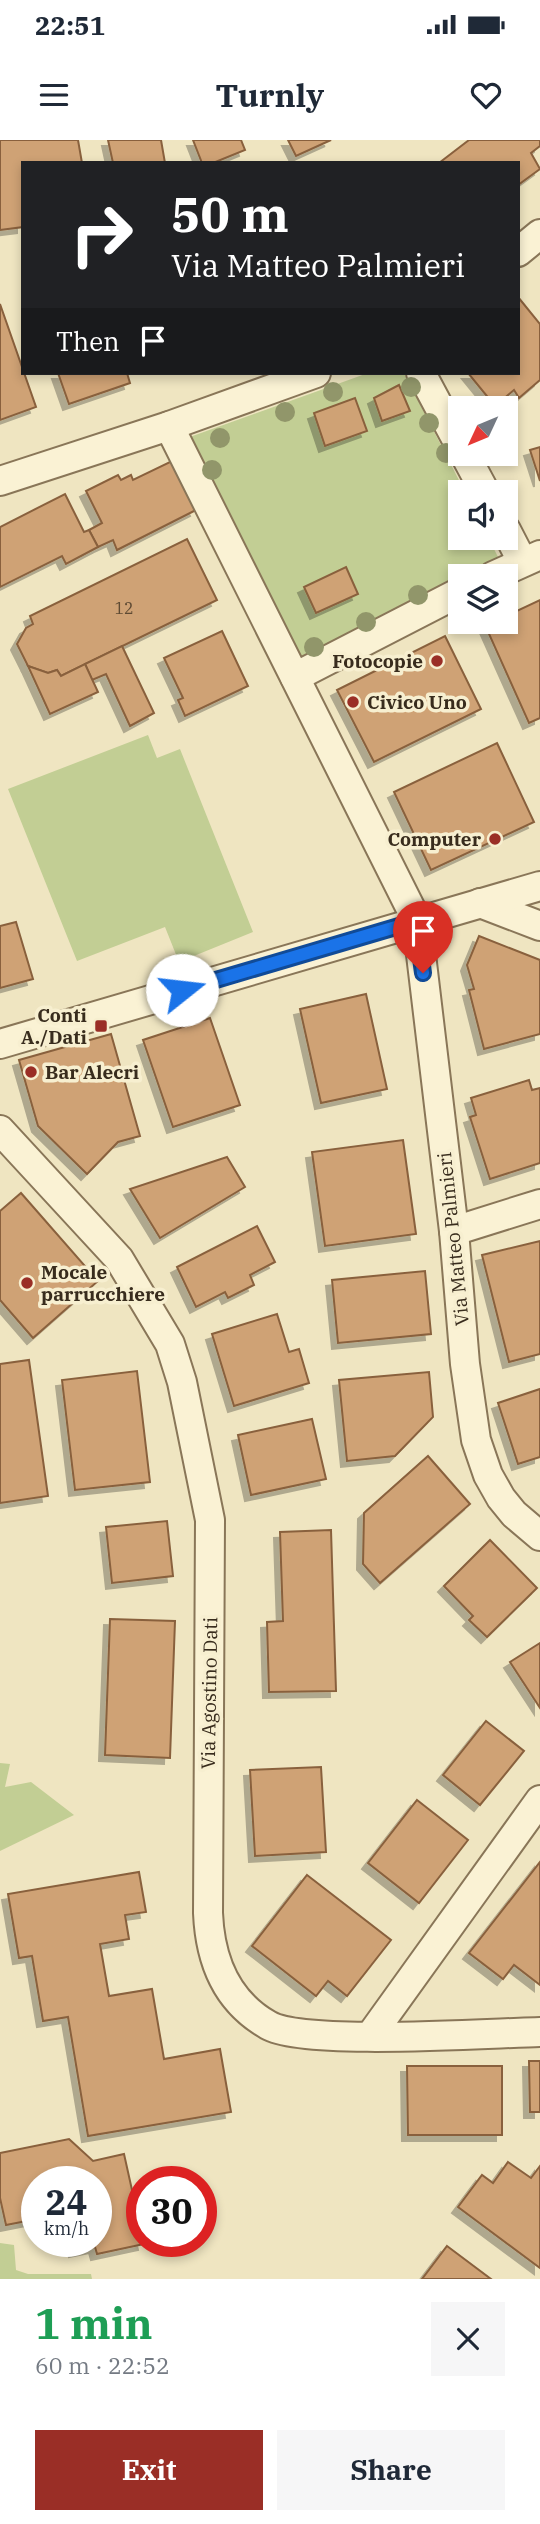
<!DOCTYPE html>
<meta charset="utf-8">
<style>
body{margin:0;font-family:"IBM Plex Serif",serif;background:#f6f6f7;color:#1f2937;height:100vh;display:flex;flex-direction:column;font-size:26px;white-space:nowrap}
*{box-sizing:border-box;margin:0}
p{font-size:23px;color:#747a83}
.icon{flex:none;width:38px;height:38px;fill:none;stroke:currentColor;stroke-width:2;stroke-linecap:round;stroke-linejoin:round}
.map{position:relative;height:2139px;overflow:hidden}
.details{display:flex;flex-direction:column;background:#fff;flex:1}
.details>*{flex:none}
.top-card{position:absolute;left:21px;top:21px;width:499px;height:214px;border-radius:0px;box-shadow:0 4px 10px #0003;background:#202124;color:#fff;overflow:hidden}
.needle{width:46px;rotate:226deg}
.buttons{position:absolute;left:448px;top:256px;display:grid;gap:14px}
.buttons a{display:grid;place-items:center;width:70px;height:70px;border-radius:0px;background:#fff;box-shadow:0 4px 10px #0003;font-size:35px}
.speed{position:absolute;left:21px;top:2026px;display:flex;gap:14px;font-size:35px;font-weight:700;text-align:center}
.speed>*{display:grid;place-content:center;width:91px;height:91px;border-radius:50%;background:#fff;box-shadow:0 4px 10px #0003;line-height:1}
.speed small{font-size:18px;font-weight:400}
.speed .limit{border:10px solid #d22;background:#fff;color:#111}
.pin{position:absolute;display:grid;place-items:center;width:60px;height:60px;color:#fff;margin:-72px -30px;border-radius:50% 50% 50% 0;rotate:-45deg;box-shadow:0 0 7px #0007}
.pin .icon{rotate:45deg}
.me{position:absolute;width:77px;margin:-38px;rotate:74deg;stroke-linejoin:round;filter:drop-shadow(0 0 5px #0008)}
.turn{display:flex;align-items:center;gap:24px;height:147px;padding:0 35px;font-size:32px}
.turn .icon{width:91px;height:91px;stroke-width:2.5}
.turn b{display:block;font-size:49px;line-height:60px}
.then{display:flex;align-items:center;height:66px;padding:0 35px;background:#0003;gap:14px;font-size:26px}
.round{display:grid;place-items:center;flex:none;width:74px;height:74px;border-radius:0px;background:#f6f6f7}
.headline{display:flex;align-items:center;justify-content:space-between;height:119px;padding:0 35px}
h1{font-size:42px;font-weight:700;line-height:52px;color:#1e9e55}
.button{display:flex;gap:14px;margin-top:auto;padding:14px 35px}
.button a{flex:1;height:80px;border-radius:0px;background:#9a2e26;color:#fff;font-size:28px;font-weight:700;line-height:80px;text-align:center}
.button a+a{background:#f6f6f7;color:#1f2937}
.status{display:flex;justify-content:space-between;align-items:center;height:49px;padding:0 35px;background:#fff;direction:ltr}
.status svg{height:19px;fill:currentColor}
header{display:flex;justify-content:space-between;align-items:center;height:91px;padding:0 35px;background:#fff;font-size:32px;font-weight:700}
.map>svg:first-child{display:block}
.green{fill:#c2ce94}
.building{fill:#cfa275;stroke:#89613d;stroke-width:2;filter:url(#shadow)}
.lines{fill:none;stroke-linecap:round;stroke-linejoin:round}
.minor-casing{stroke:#897658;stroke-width:32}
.minor{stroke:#faf2d4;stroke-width:28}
.tree{fill:#91966a}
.route-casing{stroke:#114b97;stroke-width:18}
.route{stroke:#1a73e8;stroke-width:12}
.poi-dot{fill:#9a2e26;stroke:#f7efd0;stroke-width:2.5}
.labels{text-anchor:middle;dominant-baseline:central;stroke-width:7;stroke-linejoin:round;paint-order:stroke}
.number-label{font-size:16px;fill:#5e4a33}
.poi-label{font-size:19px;font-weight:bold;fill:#382c1d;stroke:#f7efd0;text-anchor:end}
.street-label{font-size:19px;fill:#382c1d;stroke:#f7efd0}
</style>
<div class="status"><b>22:51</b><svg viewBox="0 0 49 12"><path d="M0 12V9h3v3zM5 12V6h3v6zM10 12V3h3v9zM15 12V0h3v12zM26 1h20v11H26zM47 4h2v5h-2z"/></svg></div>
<header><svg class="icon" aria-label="menu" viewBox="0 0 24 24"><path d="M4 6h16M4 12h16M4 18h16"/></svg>Turnly<svg class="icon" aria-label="heart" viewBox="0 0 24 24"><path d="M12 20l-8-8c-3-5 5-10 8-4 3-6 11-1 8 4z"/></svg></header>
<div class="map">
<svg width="540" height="2139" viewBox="0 0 540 2139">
<defs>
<filter id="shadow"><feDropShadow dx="-6" dy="6" stdDeviation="0" flood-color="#0004"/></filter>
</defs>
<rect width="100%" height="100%" fill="#efe5c1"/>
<!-- green -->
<g class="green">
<polygon points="368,233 404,233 465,352 460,352 460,397 488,397 500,421 471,436 460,436 460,441 302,519 187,298"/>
<polygon points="148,595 157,618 180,609 253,792 179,822 165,787 77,821 8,649"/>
<polygon points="0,1623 10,1624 5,1647 31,1642 74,1675 0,1711"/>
<polygon points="0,2103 14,2105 16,2130 28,2134 91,2134 92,2139 0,2139"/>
</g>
<!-- building -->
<g class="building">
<polygon points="0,0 78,0 82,23 23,23 23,87 0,90"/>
<polygon points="108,0 161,0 165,23 113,23"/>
<polygon points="193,0 241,0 245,10 213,23 202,23"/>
<polygon points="288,0 331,0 296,16"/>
<polygon points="469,0 540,0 540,6 531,13 540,29 518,45 518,23 439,23"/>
<polygon points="518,157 540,184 540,240 519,258 514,250 495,266 468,233 518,233"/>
<polygon points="0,164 36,267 0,280"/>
<polygon points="58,233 127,233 130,243 69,264"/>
<polygon points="399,245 410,271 382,281 374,258"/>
<polygon points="355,258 367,291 325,306 314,273"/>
<polygon points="540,307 540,341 530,310"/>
<polygon points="172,321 196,370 117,410 113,400 98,407 89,390 102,383 86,351 118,335 121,340 131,335 133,340"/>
<polygon points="65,354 84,392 89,390 98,407 66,424 62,416 0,447 0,387"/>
<polygon points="187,399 217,460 61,536 57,530 48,533 28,526 17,504 26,488 33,484 30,476"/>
<polygon points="346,427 358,454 316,473 304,447"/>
<polygon points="540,460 540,578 529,583 485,485 506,481 506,476"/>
<polygon points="222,491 248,546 185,576 178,560 183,558 164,518"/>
<polygon points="445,496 481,569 374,622 337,550"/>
<polygon points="122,506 154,573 130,586 106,534 92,540 85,524"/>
<polygon points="85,524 98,552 50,574 28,526 48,533 57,530 61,536"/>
<polygon points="497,603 534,682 431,730 394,652"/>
<polygon points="16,782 33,839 0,848 0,786"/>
<polygon points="479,796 540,820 540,894 484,909 469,850 474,849 467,825"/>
<polygon points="366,854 387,949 321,963 300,869"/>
<polygon points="210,878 240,965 173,987 143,900"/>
<polygon points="111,894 140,996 118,1002 87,1034 38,986 19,920"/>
<polygon points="529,940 532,950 540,948 540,1023 490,1039 470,977 476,975 471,958"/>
<polygon points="403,1000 416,1094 325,1106 312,1012"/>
<polygon points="227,1017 245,1047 160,1098 130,1049"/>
<polygon points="21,1053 98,1141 33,1198 0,1160 0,1071"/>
<polygon points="257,1086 275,1122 250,1135 254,1145 228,1158 225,1152 196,1167 177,1127"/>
<polygon points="540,1101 540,1214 509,1222 482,1115"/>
<polygon points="425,1131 431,1194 338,1203 332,1140"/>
<polygon points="277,1174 289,1212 299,1209 309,1243 234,1266 212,1194"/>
<polygon points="29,1220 48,1356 0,1363 0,1224"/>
<polygon points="137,1231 150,1342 75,1350 62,1240"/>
<polygon points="429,1232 433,1277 395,1316 347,1321 339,1240"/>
<polygon points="540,1249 540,1317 518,1324 498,1263"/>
<polygon points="312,1279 326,1339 251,1355 238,1295"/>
<polygon points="428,1316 470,1364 380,1443 363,1424 364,1373"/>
<polygon points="167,1381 173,1436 112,1443 106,1387"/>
<polygon points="331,1390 336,1551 269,1552 267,1482 283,1481 280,1392"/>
<polygon points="490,1400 537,1448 487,1497 469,1480 473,1476 444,1446"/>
<polygon points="110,1479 175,1481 170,1618 105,1615"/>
<polygon points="540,1503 540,1568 510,1522"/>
<polygon points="486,1581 524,1611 480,1665 443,1635"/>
<polygon points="321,1627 326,1712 255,1716 250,1630"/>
<polygon points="417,1660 468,1700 419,1763 368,1723"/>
<polygon points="540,1722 540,1845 514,1825 503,1839 469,1813"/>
<polygon points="139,1732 146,1772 125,1775 129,1799 100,1804 109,1856 152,1849 164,1919 220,1909 231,1972 88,1996 68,1877 43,1881 32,1816 19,1818 8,1754"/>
<polygon points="307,1735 391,1800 347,1856 328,1841 316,1856 252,1806"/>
<polygon points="529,1921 540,1921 540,1972 530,1972"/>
<polygon points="407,1926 502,1926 502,1995 408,1995"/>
<polygon points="69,1999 93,2021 124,2014 144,2104 97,2114 95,2107 75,2111 73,2102 96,2102 96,2042 37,2042 37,2079 6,2085 0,2058 0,2013"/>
<polygon points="508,2022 531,2038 540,2026 540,2128 458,2067 482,2035 493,2043"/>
<polygon points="447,2106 491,2139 422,2139"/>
</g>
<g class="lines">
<defs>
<g id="minor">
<polyline points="518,112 540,94"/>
<polyline points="421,233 460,306"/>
<polyline points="169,286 417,781 454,1091 465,1224 476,1300 488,1335 501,1358 514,1374 540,1396"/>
<polyline points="464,313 485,352"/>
<polyline points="0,341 169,286 316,233"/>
<polyline points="506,390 522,421"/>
<polyline points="493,436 540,415"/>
<polyline points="295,537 460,452"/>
<polyline points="480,763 540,786"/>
<polyline points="0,904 540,746"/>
<path d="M 0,990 L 119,1119 L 170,1204 L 182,1242 L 210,1380 L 208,1773 C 210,1820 226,1861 268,1885 C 303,1906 490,1893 540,1892"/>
<polyline points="454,1091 540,1064"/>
<polyline points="371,1895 540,1660"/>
</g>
</defs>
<!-- minor casing -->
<use href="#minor" class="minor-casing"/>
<!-- minor -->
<use href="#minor" class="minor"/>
</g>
<!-- trees -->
<g class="tree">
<circle cx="411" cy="247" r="10"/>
<circle cx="333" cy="252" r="10"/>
<circle cx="285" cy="272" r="10"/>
<circle cx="429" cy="283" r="10"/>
<circle cx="220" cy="298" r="10"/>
<circle cx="446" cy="313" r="10"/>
<circle cx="212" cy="330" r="10"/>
<circle cx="418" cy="455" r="10"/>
<circle cx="366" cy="482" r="10"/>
<circle cx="314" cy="507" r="10"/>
</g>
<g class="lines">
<defs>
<polyline id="route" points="182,850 416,781 423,833"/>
</defs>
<!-- route casing -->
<use href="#route" class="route-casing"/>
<!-- route -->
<use href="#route" class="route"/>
</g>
<!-- markers -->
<g class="poi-dot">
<circle cx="437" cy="521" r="7"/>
<circle cx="353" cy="562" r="7"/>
<circle cx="495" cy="699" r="7"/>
<rect x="94" y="879" width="14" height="14" rx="3.5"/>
<circle cx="31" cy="932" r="7"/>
<circle cx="27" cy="1143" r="7"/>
</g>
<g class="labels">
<!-- number labels -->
<g class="number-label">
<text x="124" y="468">12</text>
</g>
<!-- poi labels -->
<g class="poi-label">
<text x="423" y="521">Fotocopie</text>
<text x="367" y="562" text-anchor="start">Civico Uno</text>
<text x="481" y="699">Computer</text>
<text x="87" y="875">Conti<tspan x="87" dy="22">A./Dati</tspan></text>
<text x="45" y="932" text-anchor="start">Bar Alecri</text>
<text x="41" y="1132" text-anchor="start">Mocale<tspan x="41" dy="22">parrucchiere</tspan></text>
</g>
<!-- street labels -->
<g class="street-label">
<text transform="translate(453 1099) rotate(-96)">Via Matteo Palmieri</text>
<text transform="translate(209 1553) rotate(-89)">Via Agostino Dati</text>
</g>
</g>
</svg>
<div class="buttons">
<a><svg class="needle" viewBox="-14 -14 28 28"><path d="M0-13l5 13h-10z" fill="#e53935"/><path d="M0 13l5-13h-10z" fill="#747a83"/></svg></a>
<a><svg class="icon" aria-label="sound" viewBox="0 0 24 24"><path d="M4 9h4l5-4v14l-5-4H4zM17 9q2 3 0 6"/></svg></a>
<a><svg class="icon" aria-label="layers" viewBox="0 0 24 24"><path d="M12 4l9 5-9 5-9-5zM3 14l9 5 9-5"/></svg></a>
</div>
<div class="speed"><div>24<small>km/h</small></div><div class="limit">30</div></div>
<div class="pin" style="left:423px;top:833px;background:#d93025"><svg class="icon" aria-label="arrive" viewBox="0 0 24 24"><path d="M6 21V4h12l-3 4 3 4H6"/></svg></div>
<svg class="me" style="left:182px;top:850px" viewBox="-20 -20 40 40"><circle r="19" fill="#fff"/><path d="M0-13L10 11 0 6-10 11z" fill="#1a73e8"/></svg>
<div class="top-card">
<div class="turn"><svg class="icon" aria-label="right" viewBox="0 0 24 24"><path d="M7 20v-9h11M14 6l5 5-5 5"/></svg><div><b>50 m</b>Via Matteo Palmieri</div></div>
<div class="then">Then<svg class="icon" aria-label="arrive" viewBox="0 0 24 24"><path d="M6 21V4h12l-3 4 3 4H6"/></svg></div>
</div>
</div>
<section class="details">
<div class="headline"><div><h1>1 min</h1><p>60 m · 22:52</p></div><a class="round"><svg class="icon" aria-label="close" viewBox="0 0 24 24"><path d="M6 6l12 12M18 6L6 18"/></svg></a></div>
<div class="button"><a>Exit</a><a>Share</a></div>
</section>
